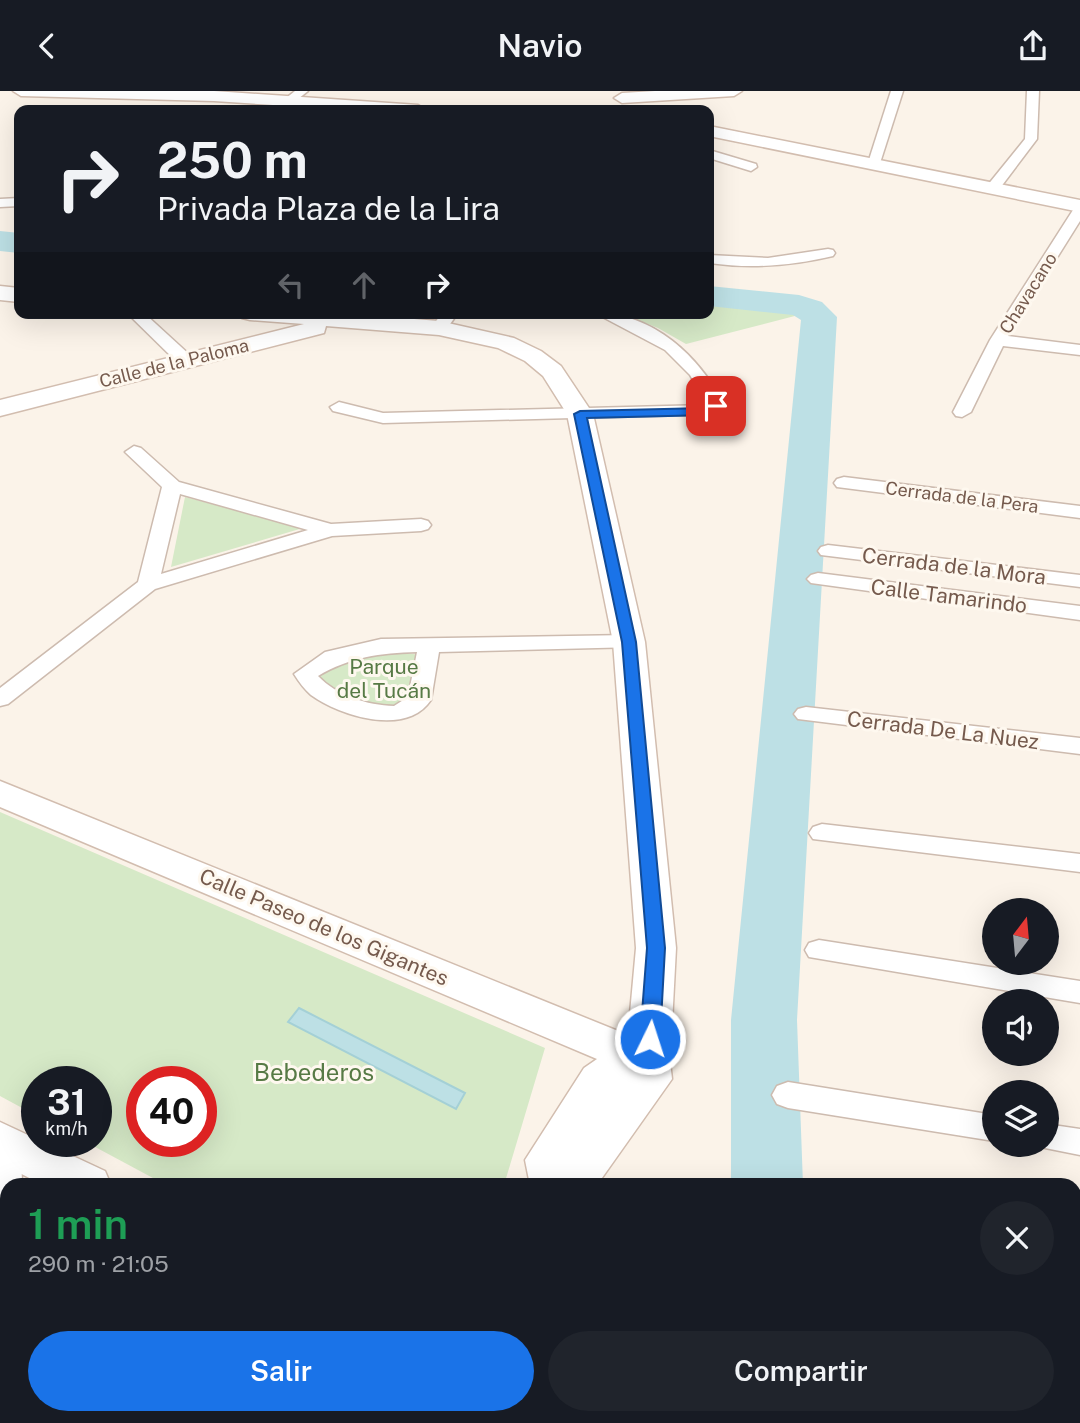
<!DOCTYPE html>
<html lang="es">
<meta charset="utf-8">
<style>
body{margin:0;font-family:"Public Sans",sans-serif;background:#20242c;color:#f1f3f6;height:100vh;display:flex;flex-direction:column;font-size:26px;white-space:nowrap}
*{box-sizing:border-box;margin:0}
p{font-size:23px;color:#9ea1a6}
.icon{flex:none;width:38px;height:38px;fill:none;stroke:currentColor;stroke-width:2;stroke-linecap:round;stroke-linejoin:round}
.map{position:relative;flex:1;overflow:hidden}
.panel{position:absolute;left:0px;top:1087px;width:1082px;height:247px;display:flex;flex-direction:column;background:#171b24;border-radius:21px 21px 0 0;box-shadow:0 7px 28px #0002}
.panel>*{flex:none}
.top-card{position:absolute;left:14px;top:14px;width:700px;height:214px;border-radius:14px;box-shadow:0 7px 28px #0002;background:#171b24;color:#f1f3f6;overflow:hidden}
.needle{width:46px;rotate:16deg}
.tools{position:absolute;left:982px;top:807px;display:grid;gap:14px}
.tools a{display:grid;place-items:center;width:77px;height:77px;border-radius:50%;background:#171b24;box-shadow:0 7px 28px #0002;font-size:35px}
.speed{position:absolute;left:21px;top:975px;display:flex;gap:14px;font-size:35px;font-weight:700;text-align:center}
.speed>*{display:grid;place-content:center;width:91px;height:91px;border-radius:50%;background:#171b24;box-shadow:0 7px 28px #0002;line-height:1}
.speed small{font-size:18px;font-weight:400}
.speed .limit{border:10px solid #d22;background:#fff;color:#111}
.pin{position:absolute;display:grid;place-items:center;width:60px;height:60px;color:#fff;margin:-30px;border-radius:14px;box-shadow:0 4px 10px #0006}
.me{position:absolute;width:77px;margin:-38px;rotate:4deg;stroke-linejoin:round;filter:drop-shadow(0 0 5px #0008)}
.turn{display:flex;align-items:center;gap:24px;height:147px;padding:0 28px;font-size:32px}
.turn .icon{width:91px;height:91px;stroke-width:2.5}
.turn b{display:block;font-size:49px;line-height:60px}
.lanes{display:flex;align-items:center;height:66px;padding:0 28px;background:#0003;justify-content:center;gap:35px;direction:ltr}
.lanes .off{opacity:.35}
.round{display:grid;place-items:center;flex:none;width:74px;height:74px;border-radius:37px;background:#20242c}
.overview{display:flex;align-items:center;justify-content:space-between;height:119px;padding:0 28px}
h1{font-size:42px;font-weight:600;line-height:52px;color:#1e9e55}
.button{display:flex;gap:14px;margin-top:auto;padding:14px 28px}
.button a{flex:1;height:80px;border-radius:42px;background:#1a73e8;color:#fff;font-size:28px;font-weight:600;line-height:80px;text-align:center}
.button a+a{background:#20242c;color:#f1f3f6}
header{display:flex;justify-content:space-between;align-items:center;height:91px;padding:0 28px;background:#171b24;font-size:32px;font-weight:600}
.map>svg:first-child{display:block}
.green{fill:#d6e9c7;fill-rule:evenodd}
.water{fill:#bde0e5;stroke:#a4d0d6;stroke-width:2}
.lines{fill:none;stroke-linecap:round;stroke-linejoin:round}
.river{fill:#bde0e5;fill-rule:evenodd}
.street-casing{stroke:#cdbbaf;stroke-width:3}
.secondary-casing{stroke:#d2bdaf;stroke-width:3}
.street{fill:#fff;fill-rule:evenodd}
.secondary{fill:#fff;fill-rule:evenodd}
.route{fill:#1a73e8;stroke:#114b97;stroke-width:2}
.labels{text-anchor:middle;dominant-baseline:central;stroke-width:6;stroke-linejoin:round;paint-order:stroke}
.far-street-label{font-size:18px;fill:#755a4d;stroke:#fef8ef}
.street-label{font-size:21px;fill:#755a4d;stroke:#fef8ef}
.park-label{font-size:21px;fill:#577a45;stroke:#fef8ef}
.near-park-label{font-size:24px;fill:#577a45;stroke:#fef8ef}
</style>
<header><svg class="icon" aria-label="back" viewBox="0 0 24 24"><path d="M15 5l-7 7 7 7"/></svg>Navio<svg class="icon" aria-label="share" viewBox="0 0 24 24"><path d="M12 15V3M7 8l5-5 5 5M5 13v7h14v-7"/></svg></header>
<div class="map">
<svg width="1080" height="1332" viewBox="0 0 1080 1332">
<rect width="100%" height="100%" fill="#fbf3e9"/>
<!-- green -->
<g class="green">
<polygon points="709,212 814,220 686,253 658,237 620,222 709,222"/>
<polygon points="185,406 303,437 171,476"/>
<polygon points="380,559 421,564 413,606 395,617 356,611 310,585"/>
<path d="M 0,721 L 545,957 L 504,1094 L 166,1094 L 84,1050 L 96,1050 L 96,990 L 37,990 L 37,1025 L 0,1005 ZM 142,990 L 201,990 L 201,1050 L 142,1050 Z"/>
</g>
<!-- water -->
<polygon class="water" points="299,917 465,1002 456,1018 288,931"/>
<g class="lines">
<!-- river -->
<g class="river">
<polygon points="0,140 19,142 19,162 0,160"/>
<polygon points="709,195 799,204 822,211 837,226 797,929 803,1094 731,1094 731,929 801,229 793,224 709,215"/>
<polygon points="772,1326 855,1326 856,1332 772,1332"/>
</g>
<defs>
<g id="street">
<polygon points="295,0 308,0 293,12 285,12 285,8"/>
<polygon points="891,0 903,0 880,72 874,76 869,75 868,72"/>
<polygon points="1027,0 1039,0 1037,48 997,101 987,101 987,95 1025,48"/>
<polygon points="709,59 756,73 757,76 751,80 709,67"/>
<polygon points="19,107 19,115 0,116 0,108"/>
<polygon points="1080,115 1080,130 1008,245 1080,254 1080,264 1003,255 971,321 962,326 956,325 953,321 990,249 1073,119"/>
<path d="M 828,158 L 833,159 L 835,162 L 833,165 C 791,175 751,178 709,172 L 709,164 L 768,167 Z"/>
<polygon points="127,222 144,222 191,265 193,269 191,273 179,273"/>
<polygon points="442,222 458,222 445,240 433,240 431,237"/>
<path d="M 595,222 C 654,222 699,265 725,315 L 720,323 L 383,332 L 333,320 L 330,316 L 339,311 L 383,322 L 707,314 L 690,284 L 665,259 Z"/>
<path d="M 134,355 L 141,357 L 179,391 L 331,433 L 421,428 L 428,430 L 431,434 L 428,438 L 421,440 L 332,445 L 155,498 L 8,613 L 0,615 L 0,597 L 138,491 L 162,396 L 125,361 ZM 180,403 L 308,439 L 161,483 Z"/>
<polygon points="844,386 1080,415 1080,427 837,396 834,392 837,388"/>
<polygon points="828,454 1080,484 1080,496 821,464 818,460 821,456"/>
<polygon points="818,482 1080,515 1080,529 811,492 807,488 811,484"/>
<path d="M 629,544 L 637,546 L 640,551 L 637,556 L 439,561 L 431,609 C 406,646 340,625 311,604 C 304,598 299,591 294,583 L 325,561 L 381,548 ZM 417,561 L 408,606 L 394,615 C 367,614 337,605 318,585 C 350,566 380,562 417,561 Z"/>
<polygon points="806,616 1080,647 1080,663 798,628 794,623 798,618"/>
<polygon points="822,733 1080,763 1080,781 813,748 809,742 813,736"/>
<polygon points="819,849 1080,890 1080,912 809,866 805,859 809,852"/>
<polygon points="788,991 994,1024 994,1050 788,1017 777,1013 772,1004 777,995"/>
<polygon points="1046,1033 1080,1038 1080,1064 1035,1055 1034,1054 1046,1054"/>
<polygon points="5,1039 16,1042 21,1052 22,1094 7,1094 7,1200 0,1197 0,1040"/>
<polygon points="1074,1297 1080,1299 1080,1332 1070,1332 1060,1326 1074,1326"/>
<polygon points="7,1309 7,1326 29,1326 29,1332 0,1332 0,1312"/>
<polygon points="526,1326 569,1326 572,1332 529,1332"/>
</g>
<g id="secondary">
<polygon points="13,0 214,0 418,14 426,19 348,19 214,10 21,5"/>
<polygon points="655,0 742,0 734,5 622,12 614,7 622,2"/>
<polygon points="709,35 1080,109 1080,121 709,45"/>
<polygon points="0,195 19,197 19,211 0,209"/>
<polygon points="239,222 339,222 439,230 514,247 541,260 561,275 593,323 645,551 676,857 670,971 672,988 597,1094 530,1094 525,1069 584,977 597,968 0,716 0,690 628,944 636,857 613,551 567,323 543,285 525,270 498,257 439,244 326,235 324,242 0,325 0,309 304,233 250,229 242,227"/>
<polygon points="0,1031 105,1080 111,1094 43,1094 0,1072"/>
<polygon points="494,1326 548,1326 546,1332 492,1332"/>
</g>
</defs>
<!-- street casing -->
<use href="#street" class="street-casing"/>
<!-- secondary casing -->
<use href="#secondary" class="secondary-casing"/>
<!-- street -->
<use href="#street" class="street"/>
<!-- secondary -->
<use href="#secondary" class="secondary"/>
</g>
<!-- route -->
<polygon class="route" points="716,312 722,315 709,324 587,327 636,551 665,857 660,948 657,953 650,955 643,953 640,948 647,857 622,551 574,323 580,320 706,317"/>
<g class="labels">
<!-- far-street labels -->
<g class="far-street-label">
<text transform="translate(1028 202) rotate(-58)">Chavacano</text>
<text transform="translate(174 272) rotate(-14)">Calle de la Paloma</text>
<text transform="translate(962 406) rotate(7)">Cerrada de la Pera</text>
</g>
<!-- street labels -->
<g class="street-label">
<text transform="translate(954 475) rotate(7)">Cerrada de la Mora</text>
<text transform="translate(949 505) rotate(7)">Calle Tamarindo</text>
<text transform="translate(943 639) rotate(7)">Cerrada De La Nuez</text>
<text transform="translate(324 836) rotate(23)">Calle Paseo de los Gigantes</text>
</g>
<!-- park labels -->
<g class="park-label">
<text x="384" y="575">Parque<tspan x="384" dy="24">del Tucán</tspan></text>
</g>
<!-- near-park labels -->
<g class="near-park-label">
<text x="314" y="981">Bebederos</text>
</g>
</g>
</svg>
<div class="tools">
<a><svg class="needle" viewBox="-14 -14 28 28"><path d="M0-13l5 13h-10z" fill="#e53935"/><path d="M0 13l5-13h-10z" fill="#9ea1a6"/></svg></a>
<a><svg class="icon" aria-label="sound" viewBox="0 0 24 24"><path d="M4 9h4l5-4v14l-5-4H4zM17 9q2 3 0 6"/></svg></a>
<a><svg class="icon" aria-label="layers" viewBox="0 0 24 24"><path d="M12 4l9 5-9 5-9-5zM3 14l9 5 9-5"/></svg></a>
</div>
<div class="speed"><div>31<small>km/h</small></div><div class="limit">40</div></div>
<div class="pin" style="left:716px;top:315px;background:#d93025"><svg class="icon" aria-label="arrive" viewBox="0 0 24 24"><path d="M6 21V4h12l-3 4 3 4H6"/></svg></div>
<svg class="me" style="left:650px;top:948px" viewBox="-20 -20 40 40"><circle r="17" fill="#1a73e8" stroke="#fff" stroke-width="3"/><path d="M0-11L8 9 0 5-8 9z" fill="#fff"/></svg>
<div class="top-card">
<div class="turn"><svg class="icon" aria-label="right" viewBox="0 0 24 24"><path d="M7 20v-9h11M14 6l5 5-5 5"/></svg><div><b>250 m</b>Privada Plaza de la Lira</div></div>
<div class="lanes"><svg class="icon off" aria-label="left" viewBox="0 0 24 24"><path d="M17 20v-9H6M10 6l-5 5 5 5"/></svg><svg class="icon off" aria-label="ahead" viewBox="0 0 24 24"><path d="M12 20V5M6 11l6-6 6 6"/></svg><svg class="icon" aria-label="right" viewBox="0 0 24 24"><path d="M7 20v-9h11M14 6l5 5-5 5"/></svg></div>
</div>
<section class="panel">
<div class="overview"><div><h1>1 min</h1><p>290 m · 21:05</p></div><a class="round"><svg class="icon" aria-label="close" viewBox="0 0 24 24"><path d="M6 6l12 12M18 6L6 18"/></svg></a></div>
<div class="button"><a>Salir</a><a>Compartir</a></div>
</section>
</div>
